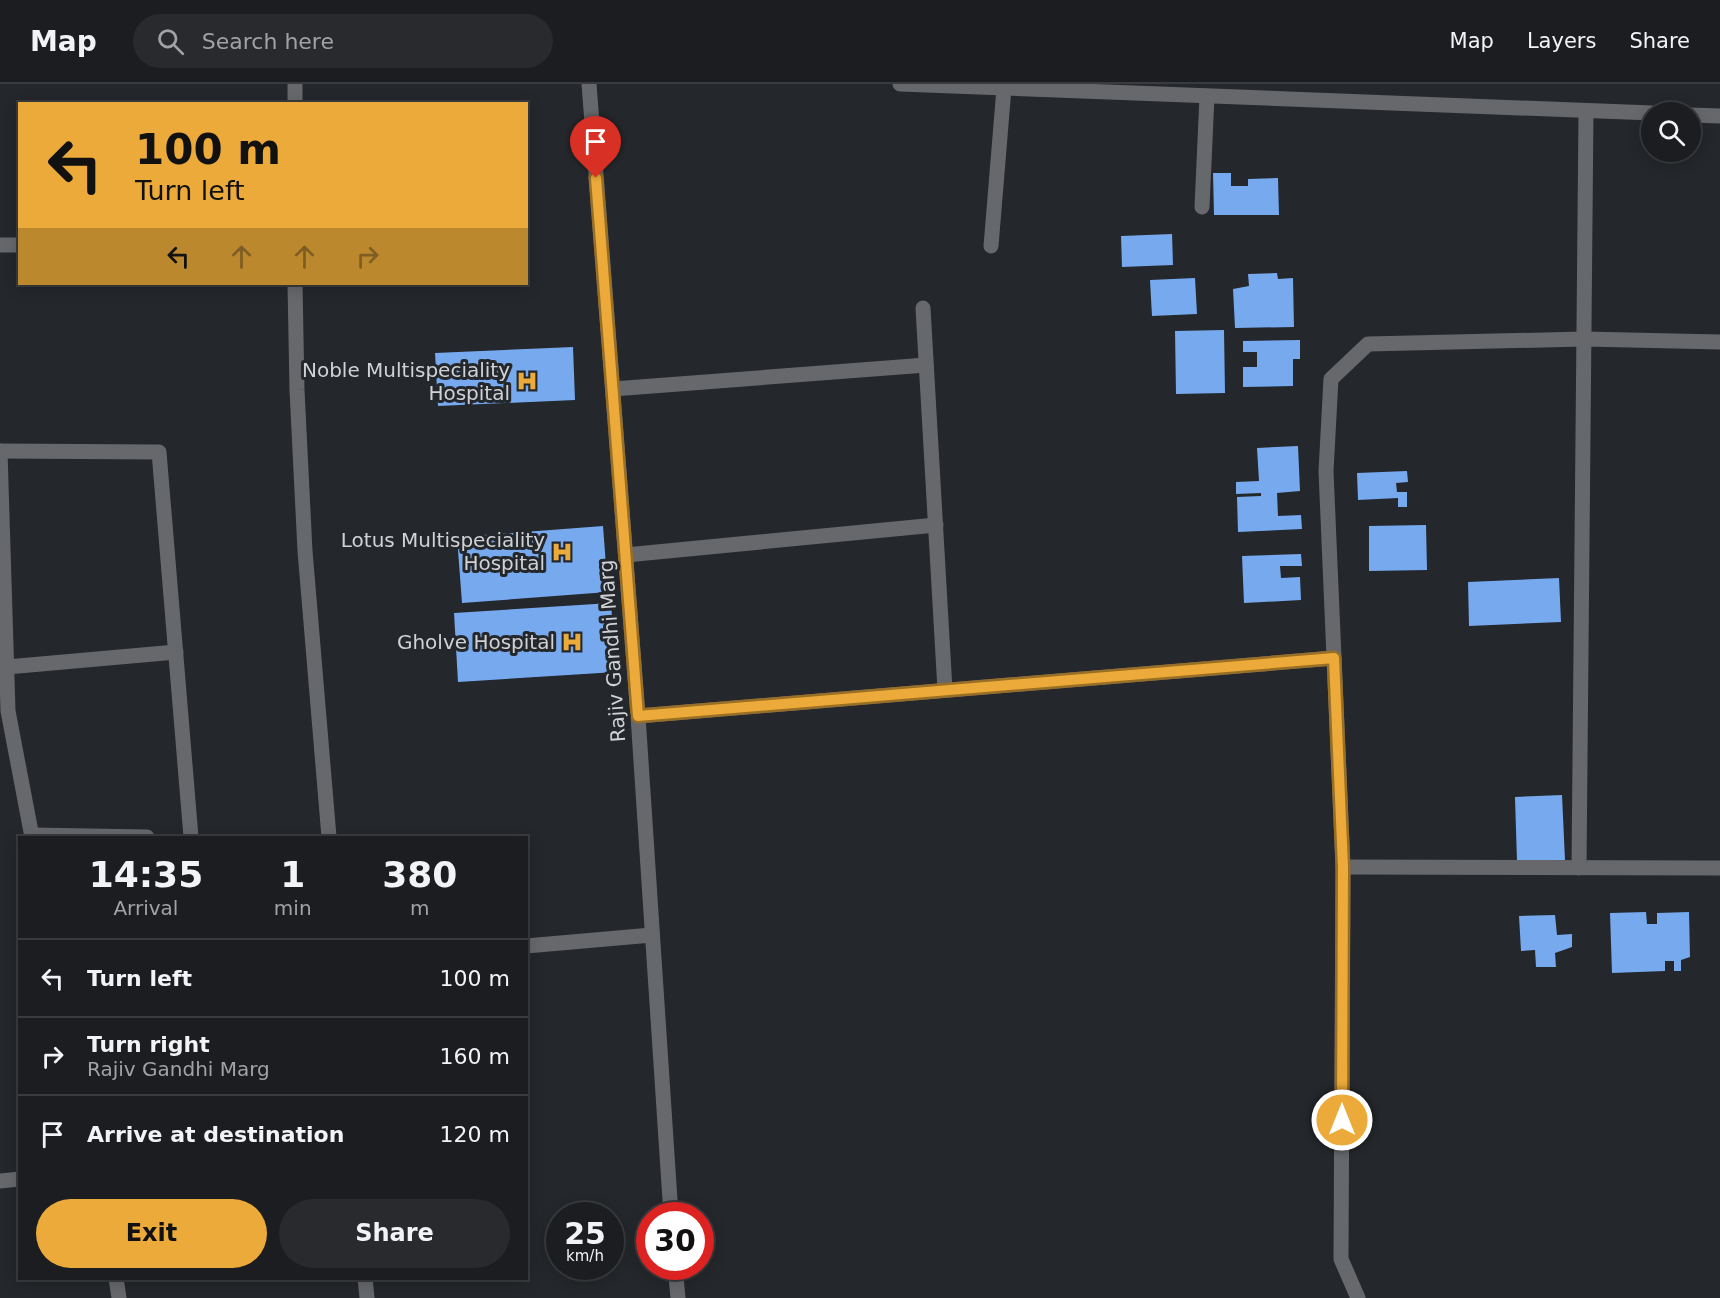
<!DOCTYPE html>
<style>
body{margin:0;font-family:"DejaVu Sans",sans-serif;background:#282a2d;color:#f1f3f6;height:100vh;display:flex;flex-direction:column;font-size:22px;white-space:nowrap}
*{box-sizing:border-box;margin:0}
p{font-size:20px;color:#a0a2a5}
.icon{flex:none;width:33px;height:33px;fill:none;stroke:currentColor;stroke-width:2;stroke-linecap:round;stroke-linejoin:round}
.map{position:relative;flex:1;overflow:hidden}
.sheet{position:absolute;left:18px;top:752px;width:510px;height:444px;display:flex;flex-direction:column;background:#1b1d20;border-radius:0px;box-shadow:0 3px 15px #0003,0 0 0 2px #393b3e}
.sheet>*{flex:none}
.banner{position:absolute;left:18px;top:18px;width:510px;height:183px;border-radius:0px;box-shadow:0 3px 15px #0003,0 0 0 2px #393b3e;background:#ebaa39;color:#111;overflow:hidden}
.buttons{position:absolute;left:1641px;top:18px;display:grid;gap:12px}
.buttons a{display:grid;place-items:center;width:60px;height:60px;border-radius:50%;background:#1b1d20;box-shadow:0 3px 15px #0003,0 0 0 2px #393b3e;font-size:30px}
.speed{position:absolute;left:546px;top:1118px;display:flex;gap:12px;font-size:30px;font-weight:700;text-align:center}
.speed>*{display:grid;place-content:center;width:78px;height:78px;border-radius:50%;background:#1b1d20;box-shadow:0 3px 15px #0003,0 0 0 2px #393b3e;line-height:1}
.speed small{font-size:15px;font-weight:400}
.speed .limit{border:9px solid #d22;background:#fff;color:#111}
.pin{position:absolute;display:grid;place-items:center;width:51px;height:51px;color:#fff;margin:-62px -26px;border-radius:50% 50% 50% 0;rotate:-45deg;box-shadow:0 0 6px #0007}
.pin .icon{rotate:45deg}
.me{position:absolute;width:66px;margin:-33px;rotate:0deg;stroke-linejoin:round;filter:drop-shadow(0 0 4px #0008)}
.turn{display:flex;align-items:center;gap:21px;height:126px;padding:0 18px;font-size:27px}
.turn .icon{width:78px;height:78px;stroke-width:2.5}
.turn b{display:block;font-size:42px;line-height:51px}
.lanes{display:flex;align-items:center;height:57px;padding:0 18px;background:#0003;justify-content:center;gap:30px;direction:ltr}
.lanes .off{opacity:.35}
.eta{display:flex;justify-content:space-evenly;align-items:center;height:102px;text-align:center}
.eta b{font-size:36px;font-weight:800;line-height:42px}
.primary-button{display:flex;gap:12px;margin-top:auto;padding:12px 18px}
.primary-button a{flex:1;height:69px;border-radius:36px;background:#ebaa39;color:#111;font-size:24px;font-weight:800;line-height:69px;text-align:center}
.primary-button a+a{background:#282a2d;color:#f1f3f6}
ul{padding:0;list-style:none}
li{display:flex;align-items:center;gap:18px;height:78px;padding:0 18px;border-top:2px solid #393b3e}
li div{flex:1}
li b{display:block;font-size:22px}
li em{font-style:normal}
header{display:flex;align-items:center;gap:36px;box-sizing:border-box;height:84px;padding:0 30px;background:#1b1d20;border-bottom:2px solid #393b3e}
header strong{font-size:28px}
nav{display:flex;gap:33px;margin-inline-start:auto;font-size:21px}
.search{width:420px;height:54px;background:#282a2d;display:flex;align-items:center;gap:15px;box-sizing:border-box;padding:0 21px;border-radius:33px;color:#a0a2a5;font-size:22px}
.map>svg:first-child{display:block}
.building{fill:#77a9ef}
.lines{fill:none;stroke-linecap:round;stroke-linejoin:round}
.minor{stroke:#67686b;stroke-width:15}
.route-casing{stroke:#996e25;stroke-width:15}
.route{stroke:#ebaa39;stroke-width:10}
.labels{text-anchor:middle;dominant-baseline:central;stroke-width:6;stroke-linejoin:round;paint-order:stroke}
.poi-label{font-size:20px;fill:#d0d2d5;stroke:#24272b;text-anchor:end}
.street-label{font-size:20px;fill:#d0d2d5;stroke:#24272b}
</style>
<header>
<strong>Map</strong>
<div class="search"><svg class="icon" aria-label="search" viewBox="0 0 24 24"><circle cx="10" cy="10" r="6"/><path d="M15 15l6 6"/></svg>Search here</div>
<nav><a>Map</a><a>Layers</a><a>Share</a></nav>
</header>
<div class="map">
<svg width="1720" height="1214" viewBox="0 0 1720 1214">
<rect width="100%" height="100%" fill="#24272b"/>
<!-- building -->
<g class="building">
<polygon points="1213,89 1231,89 1231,102 1248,102 1248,95 1278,94 1279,131 1214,131"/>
<polygon points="1172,150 1173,181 1122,183 1121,152"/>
<polygon points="1277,189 1278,195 1293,194 1294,243 1235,244 1233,205 1249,202 1248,190"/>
<polygon points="1195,194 1197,230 1152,232 1150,196"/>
<polygon points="1224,246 1225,309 1176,310 1175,247"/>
<polygon points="1300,256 1300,275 1293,275 1293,302 1243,303 1243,283 1257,283 1257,268 1243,268 1243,257"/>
<polygon points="573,263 575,316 438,322 435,269"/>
<polygon points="1298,362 1300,407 1277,409 1278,432 1301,431 1302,445 1238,448 1237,413 1261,412 1261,409 1236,410 1236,398 1259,397 1257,364"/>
<polygon points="1407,387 1408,398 1396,399 1397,408 1407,408 1407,423 1398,423 1398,414 1358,416 1357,389"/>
<polygon points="1426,441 1427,486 1369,487 1369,442"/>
<polygon points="603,442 608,508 462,519 457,453"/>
<polygon points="1301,470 1302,482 1280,482 1281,494 1300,493 1301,516 1244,519 1242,472"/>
<polygon points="1559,494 1561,538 1469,542 1468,498"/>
<polygon points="611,519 616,588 458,598 454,529"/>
<polygon points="1562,711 1565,776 1517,778 1515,713"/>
<polygon points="1646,828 1647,840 1657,840 1657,829 1689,828 1690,873 1681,876 1681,887 1674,887 1674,877 1665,877 1665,887 1612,889 1610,829"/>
<polygon points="1555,831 1557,851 1572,850 1572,863 1555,869 1556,883 1536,883 1535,866 1521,867 1519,832"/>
</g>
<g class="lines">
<!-- minor -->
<g class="minor">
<polyline points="589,0 638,632 671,1131"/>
<polyline points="900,0 1652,29"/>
<polyline points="295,20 295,0"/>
<polyline points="1690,31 1720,32"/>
<polyline points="1202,123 1207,12"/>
<polyline points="0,161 20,161"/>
<polyline points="991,162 1004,4"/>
<polyline points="295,200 297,306 305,467 329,753"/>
<polyline points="923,224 945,606"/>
<polyline points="613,305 926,281"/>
<polyline points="0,367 159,368 191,753"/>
<polyline points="0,367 8,627 32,753"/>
<polyline points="626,471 936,441"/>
<polyline points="7,583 176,568"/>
<polyline points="638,632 1334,574"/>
<polyline points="32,751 147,753"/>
<polyline points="1343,783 1720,784"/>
<polyline points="1579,784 1586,27"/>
<polyline points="526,862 652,851"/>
<polyline points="0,1097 20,1095"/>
<polyline points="675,1182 678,1214"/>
<polyline points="116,1194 119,1214"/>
<polyline points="365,1194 367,1214"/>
<polyline points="1358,1214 1341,1175 1343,783 1326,387 1331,295 1368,260 1584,255 1720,258"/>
</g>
</g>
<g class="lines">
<defs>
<polyline id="route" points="596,94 638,632 1334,574 1343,783 1342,1036"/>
</defs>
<!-- route casing -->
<use href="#route" class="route-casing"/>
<!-- route -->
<use href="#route" class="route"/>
</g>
<!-- icons -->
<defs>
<symbol id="hospital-bare" viewBox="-9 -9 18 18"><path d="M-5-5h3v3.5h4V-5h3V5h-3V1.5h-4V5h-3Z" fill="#ebaa39" stroke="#24272b" stroke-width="2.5" paint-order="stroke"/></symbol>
</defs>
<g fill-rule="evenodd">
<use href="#hospital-bare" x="512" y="282" width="30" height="30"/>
<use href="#hospital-bare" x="547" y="453" width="30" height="30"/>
<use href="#hospital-bare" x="557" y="543" width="30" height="30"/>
</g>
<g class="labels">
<!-- poi labels -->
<g class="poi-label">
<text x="510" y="286">Noble Multispeciality<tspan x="510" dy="23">Hospital</tspan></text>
<text x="545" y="456">Lotus Multispeciality<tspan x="545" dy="23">Hospital</tspan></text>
<text x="555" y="558">Gholve Hospital</text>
</g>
<!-- street labels -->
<g class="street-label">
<text transform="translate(612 567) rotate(-94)">Rajiv Gandhi Marg</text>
</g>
</g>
</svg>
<div class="buttons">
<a><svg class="icon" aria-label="search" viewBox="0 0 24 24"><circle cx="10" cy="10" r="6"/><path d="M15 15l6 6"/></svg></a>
</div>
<div class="speed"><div>25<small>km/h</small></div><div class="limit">30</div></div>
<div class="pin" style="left:596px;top:94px;background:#d93025"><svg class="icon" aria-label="arrive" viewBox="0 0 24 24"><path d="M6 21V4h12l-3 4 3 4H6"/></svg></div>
<svg class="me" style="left:1342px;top:1036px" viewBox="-20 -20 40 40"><circle r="17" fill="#ebaa39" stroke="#fff" stroke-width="3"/><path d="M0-11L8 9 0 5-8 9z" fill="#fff"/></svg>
<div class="banner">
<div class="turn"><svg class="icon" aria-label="left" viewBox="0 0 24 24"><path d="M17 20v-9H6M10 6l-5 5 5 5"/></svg><div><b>100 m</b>Turn left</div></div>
<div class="lanes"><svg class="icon" aria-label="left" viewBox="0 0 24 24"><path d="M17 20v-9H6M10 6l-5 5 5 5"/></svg><svg class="icon off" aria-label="ahead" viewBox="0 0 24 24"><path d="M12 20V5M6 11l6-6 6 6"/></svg><svg class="icon off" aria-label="ahead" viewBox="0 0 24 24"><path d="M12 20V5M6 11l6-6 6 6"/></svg><svg class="icon off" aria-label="right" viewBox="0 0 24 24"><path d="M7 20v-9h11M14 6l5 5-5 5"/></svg></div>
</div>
<section class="sheet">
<div class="eta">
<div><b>14:35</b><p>Arrival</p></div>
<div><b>1</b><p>min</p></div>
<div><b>380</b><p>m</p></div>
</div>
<ul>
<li><svg class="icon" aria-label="left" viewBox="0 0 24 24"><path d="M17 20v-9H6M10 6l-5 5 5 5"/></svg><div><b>Turn left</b></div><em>100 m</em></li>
<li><svg class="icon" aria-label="right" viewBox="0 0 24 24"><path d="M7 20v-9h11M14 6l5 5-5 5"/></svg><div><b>Turn right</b><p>Rajiv Gandhi Marg</p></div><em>160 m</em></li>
<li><svg class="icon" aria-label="arrive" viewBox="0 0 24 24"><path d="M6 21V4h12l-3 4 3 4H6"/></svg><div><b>Arrive at destination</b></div><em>120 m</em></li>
</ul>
<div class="primary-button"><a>Exit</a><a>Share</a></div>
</section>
</div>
